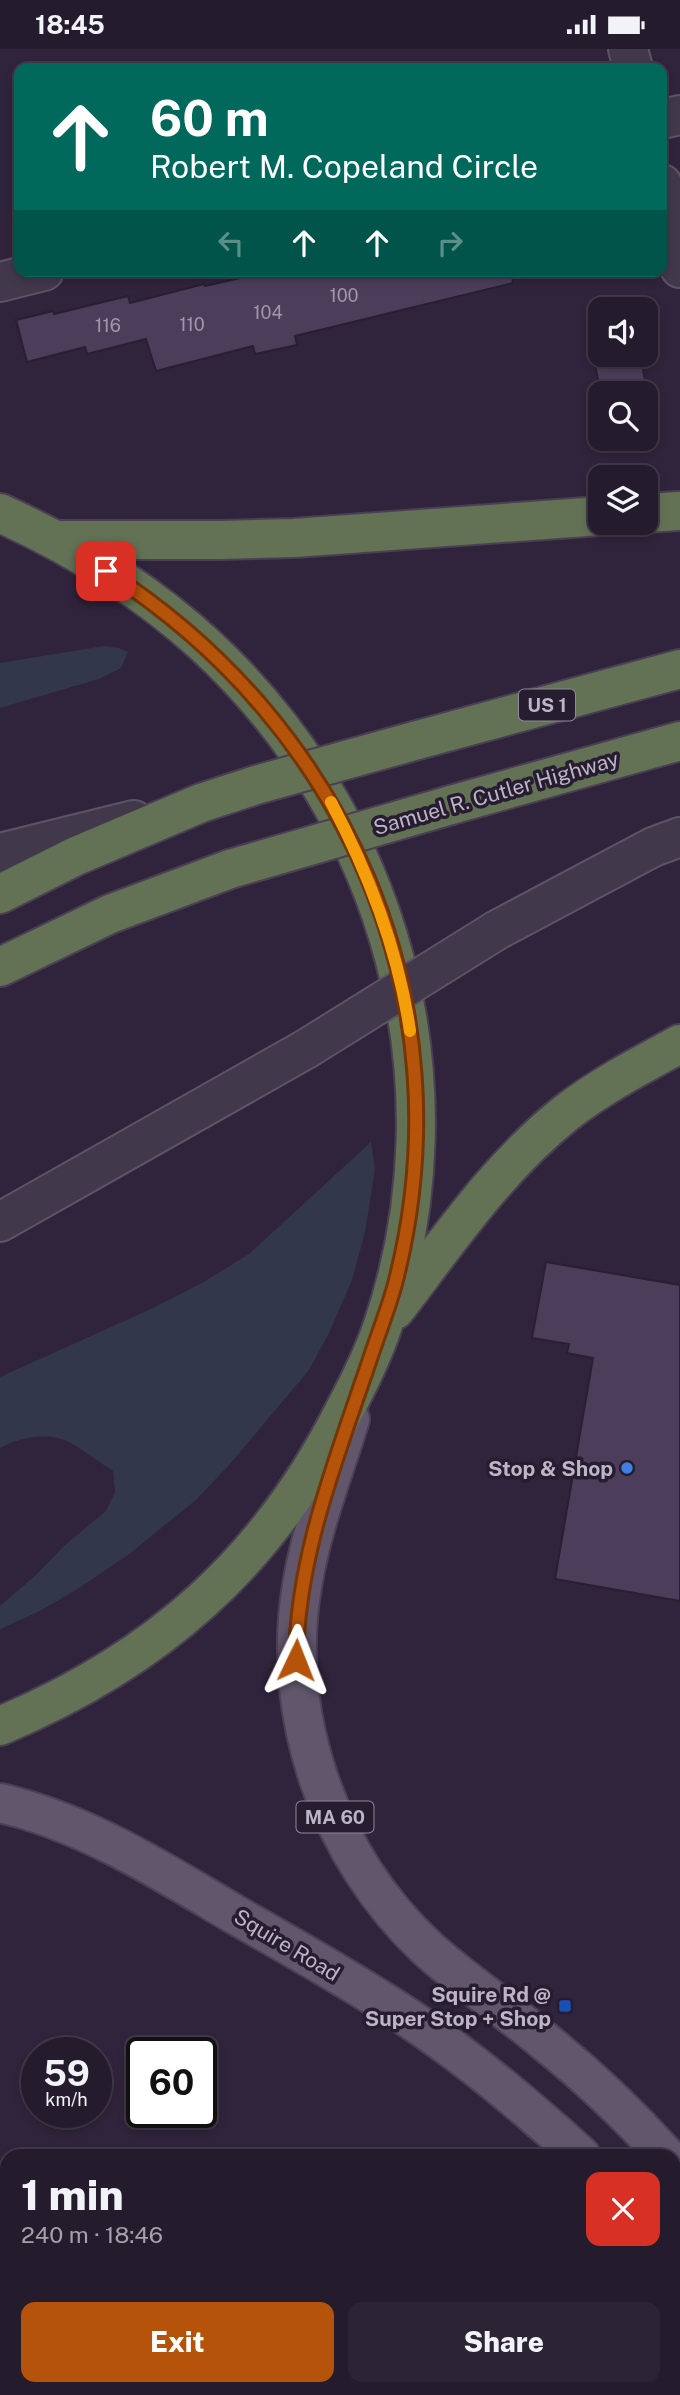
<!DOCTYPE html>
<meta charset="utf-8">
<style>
body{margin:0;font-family:"Public Sans",sans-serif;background:#2c2435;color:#f1f3f6;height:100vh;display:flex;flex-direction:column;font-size:26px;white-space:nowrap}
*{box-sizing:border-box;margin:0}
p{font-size:23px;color:#a3a1aa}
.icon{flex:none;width:38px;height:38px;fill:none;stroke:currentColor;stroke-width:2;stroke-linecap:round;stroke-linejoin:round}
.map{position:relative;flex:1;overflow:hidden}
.panel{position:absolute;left:0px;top:2100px;width:681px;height:247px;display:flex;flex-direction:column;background:#241b2d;border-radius:21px 21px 0 0;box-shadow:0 4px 10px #0003,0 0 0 2px #413949}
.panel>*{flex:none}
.hud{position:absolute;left:14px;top:14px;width:653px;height:214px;border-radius:14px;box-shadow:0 4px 10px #0003,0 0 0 2px #413949;background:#00695c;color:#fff;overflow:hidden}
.fabs{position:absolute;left:588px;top:248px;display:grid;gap:14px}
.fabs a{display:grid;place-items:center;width:70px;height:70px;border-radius:14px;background:#241b2d;box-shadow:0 4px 10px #0003,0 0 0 2px #413949;font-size:35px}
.speed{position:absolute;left:21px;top:1988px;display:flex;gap:14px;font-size:35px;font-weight:700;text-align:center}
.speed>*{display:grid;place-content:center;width:91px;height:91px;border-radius:50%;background:#241b2d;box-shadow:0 4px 10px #0003,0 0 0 2px #413949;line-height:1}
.speed small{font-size:18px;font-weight:400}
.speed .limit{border:4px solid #111;border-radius:10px;background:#fff;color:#111}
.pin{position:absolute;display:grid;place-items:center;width:60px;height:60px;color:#fff;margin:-30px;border-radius:14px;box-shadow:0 4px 10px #0006}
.me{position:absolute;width:77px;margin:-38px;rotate:2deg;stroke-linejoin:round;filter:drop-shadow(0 0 5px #0008)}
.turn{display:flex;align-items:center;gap:24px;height:147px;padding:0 21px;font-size:32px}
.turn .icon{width:91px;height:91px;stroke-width:2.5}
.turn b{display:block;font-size:49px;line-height:60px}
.lanes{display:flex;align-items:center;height:66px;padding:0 21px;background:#0003;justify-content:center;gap:35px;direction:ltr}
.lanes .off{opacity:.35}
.round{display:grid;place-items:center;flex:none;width:74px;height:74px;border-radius:14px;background:#2c2435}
.overview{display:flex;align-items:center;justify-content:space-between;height:119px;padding:0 21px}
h1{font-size:42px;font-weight:800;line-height:52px}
.action{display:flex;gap:14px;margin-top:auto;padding:14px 21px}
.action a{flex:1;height:80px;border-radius:14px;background:#b45309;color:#fff;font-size:28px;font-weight:800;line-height:80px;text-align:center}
.action a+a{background:#2c2435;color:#f1f3f6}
.status{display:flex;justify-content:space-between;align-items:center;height:49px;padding:0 35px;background:#241b2d;direction:ltr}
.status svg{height:19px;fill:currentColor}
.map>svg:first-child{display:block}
.green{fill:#32374c}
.building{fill:#4c3e5a;stroke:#291f33;stroke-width:2}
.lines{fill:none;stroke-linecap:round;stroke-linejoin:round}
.minor-casing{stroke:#5d5367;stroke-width:42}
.major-casing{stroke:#4b4155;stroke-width:42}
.highway-casing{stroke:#4a4054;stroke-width:42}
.minor{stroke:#42384c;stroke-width:38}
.major{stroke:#61566c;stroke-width:38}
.highway{stroke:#637255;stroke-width:38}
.minor-bridge-casing{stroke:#5d5367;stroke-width:42;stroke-linecap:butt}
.highway-bridge-casing{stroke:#4a4054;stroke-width:42;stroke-linecap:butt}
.minor-bridge{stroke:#42384c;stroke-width:38}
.highway-bridge{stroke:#637255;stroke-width:38}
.route-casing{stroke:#753606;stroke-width:18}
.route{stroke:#b45309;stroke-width:12}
.slow{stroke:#f59e0b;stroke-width:12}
.shop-dot{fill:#3f7fe0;stroke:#271d31;stroke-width:2.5}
.transit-dot{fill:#1a4fb4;stroke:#271d31;stroke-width:2.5}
.labels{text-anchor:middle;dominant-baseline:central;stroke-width:7;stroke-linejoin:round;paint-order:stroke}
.number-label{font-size:18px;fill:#a296ac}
.shield{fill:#271d31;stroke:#91879a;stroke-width:2}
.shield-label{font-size:19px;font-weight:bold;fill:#beb4c7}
.street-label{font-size:21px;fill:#beb4c7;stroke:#271d31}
.poi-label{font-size:21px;font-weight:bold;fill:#beb4c7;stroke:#271d31;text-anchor:end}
</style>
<div class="status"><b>18:45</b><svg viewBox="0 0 49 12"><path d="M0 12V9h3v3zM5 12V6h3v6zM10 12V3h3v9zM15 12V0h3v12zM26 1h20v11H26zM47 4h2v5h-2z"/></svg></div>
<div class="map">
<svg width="680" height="2346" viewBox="0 0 680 2346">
<rect width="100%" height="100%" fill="#30243c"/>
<!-- green -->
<g class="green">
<polygon points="104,597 119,599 128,603 121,619 99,630 0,659 0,614"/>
<path d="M 371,1093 L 375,1120 L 365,1183 L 352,1231 L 329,1284 L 309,1321 L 230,1415 L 197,1450 L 128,1506 L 79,1539 L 40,1562 L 0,1580 L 0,1557 L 36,1526 L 65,1496 L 106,1462 L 115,1443 L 113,1422 C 99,1413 85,1402 71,1394 C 51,1382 18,1388 0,1399 L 0,1328 L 151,1260 L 202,1234 L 249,1205 Z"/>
</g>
<!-- building -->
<g class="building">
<polygon points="271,222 512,222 513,234 295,287 297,296 255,305 253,297 156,322 146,290 87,305 85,298 27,313 16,271 53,262 54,265 128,247 130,254 204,235 205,237"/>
<polygon points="593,306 640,306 648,345 601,345"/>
<polygon points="546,1213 680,1236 680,1552 555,1530 593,1309 567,1304 569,1295 532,1289"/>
</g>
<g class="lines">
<defs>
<g id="minor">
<polyline points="628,0 633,19"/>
<polyline points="662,70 680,66"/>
<polyline points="662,135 680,219"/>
<polyline points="0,233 44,222"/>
<polyline points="0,804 134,771"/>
<polyline points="497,881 653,798 680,788"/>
<polyline points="0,1173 306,1000"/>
<polyline points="674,2151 680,2145"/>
</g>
<g id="major">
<path d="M 350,1370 C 333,1425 311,1480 302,1537 C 280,1667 330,1809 427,1899 C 463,1932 505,1959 543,1991 C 587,2026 628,2065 666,2107"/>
<path d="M 0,1754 C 84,1773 160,1821 234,1865 C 292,1898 351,1931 407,1968 C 469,2009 526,2057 581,2107"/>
<polyline points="674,2208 680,2215"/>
</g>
<g id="highway">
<path d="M 0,464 C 73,497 145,541 204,595 C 392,768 464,1033 383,1276 C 373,1306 359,1334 344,1362 C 267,1514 157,1611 0,1677"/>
<polyline points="646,464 680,462"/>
<polyline points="57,491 221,491 294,489 600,467"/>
<polyline points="414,692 680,620"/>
<polyline points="451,756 680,692"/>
<polyline points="0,845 76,807 201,754"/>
<polyline points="0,918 110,865 230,820"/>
<path d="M 395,1261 C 448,1192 497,1119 566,1064 C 601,1037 641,1016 680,995"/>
</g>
</defs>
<!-- minor casing -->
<use href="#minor" class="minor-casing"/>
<!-- major casing -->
<use href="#major" class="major-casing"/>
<!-- highway casing -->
<use href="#highway" class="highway-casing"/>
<!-- minor -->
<use href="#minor" class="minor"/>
<!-- major -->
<use href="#major" class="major"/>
<!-- highway -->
<use href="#highway" class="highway"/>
<defs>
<polyline id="minor-bridge" points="306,1000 497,881"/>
<g id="highway-bridge">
<polyline points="201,754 256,736 414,692"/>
<polyline points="230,820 451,756"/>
</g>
</defs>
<!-- minor-bridge casing -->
<use href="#minor-bridge" class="minor-bridge-casing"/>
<!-- highway-bridge casing -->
<use href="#highway-bridge" class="highway-bridge-casing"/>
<!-- minor-bridge -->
<use href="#minor-bridge" class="minor-bridge"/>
<!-- highway-bridge -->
<use href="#highway-bridge" class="highway-bridge"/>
</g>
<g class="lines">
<defs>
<path id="route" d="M 106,522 C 348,677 468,954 395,1235 C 388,1261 378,1285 370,1310 C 337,1408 297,1507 296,1611"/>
</defs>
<!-- route casing -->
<use href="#route" class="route-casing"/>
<!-- route -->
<use href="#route" class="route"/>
<!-- slow -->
<path class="slow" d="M 331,753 C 369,825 398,901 410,982"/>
</g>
<!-- markers -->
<circle class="shop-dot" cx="627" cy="1419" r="7"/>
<rect class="transit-dot" x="558" y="1950" width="14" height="14" rx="3.5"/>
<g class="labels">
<!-- number labels -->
<g class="number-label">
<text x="344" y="246">100</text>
<text x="268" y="263">104</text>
<text x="192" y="275">110</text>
<text x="108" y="276">116</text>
</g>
<!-- shield labels -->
<g class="shield">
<rect x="519" y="640.5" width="56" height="31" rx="5"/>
<rect x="296.5" y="1752.5" width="77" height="31" rx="5"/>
</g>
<g class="shield-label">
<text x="547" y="656">US 1</text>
<text x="335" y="1768">MA 60</text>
</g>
<!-- street labels -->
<g class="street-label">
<text transform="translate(496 744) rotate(-16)">Samuel R. Cutler Highway</text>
<text transform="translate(287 1896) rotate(31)">Squire Road</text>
</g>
<!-- poi labels -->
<g class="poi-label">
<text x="613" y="1419">Stop &amp; Shop</text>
<text x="551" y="1945">Squire Rd @<tspan x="551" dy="24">Super Stop + Shop</tspan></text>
</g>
</g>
</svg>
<div class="fabs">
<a><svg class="icon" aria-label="sound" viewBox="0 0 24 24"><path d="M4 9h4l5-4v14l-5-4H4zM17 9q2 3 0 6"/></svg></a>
<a><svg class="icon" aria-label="search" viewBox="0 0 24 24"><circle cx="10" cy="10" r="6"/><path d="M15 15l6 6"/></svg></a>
<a><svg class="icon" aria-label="layers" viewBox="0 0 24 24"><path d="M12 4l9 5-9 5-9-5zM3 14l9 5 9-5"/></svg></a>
</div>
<div class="speed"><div>59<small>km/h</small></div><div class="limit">60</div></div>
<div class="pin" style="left:106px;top:522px;background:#d93025"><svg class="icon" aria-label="arrive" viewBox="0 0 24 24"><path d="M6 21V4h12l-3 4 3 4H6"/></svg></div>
<svg class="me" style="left:296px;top:1611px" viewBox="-20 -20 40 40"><path d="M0-17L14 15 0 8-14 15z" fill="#b45309" stroke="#fff" stroke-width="4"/></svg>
<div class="hud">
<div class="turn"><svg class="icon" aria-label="ahead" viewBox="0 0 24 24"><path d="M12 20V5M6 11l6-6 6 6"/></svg><div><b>60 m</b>Robert M. Copeland Circle</div></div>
<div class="lanes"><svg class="icon off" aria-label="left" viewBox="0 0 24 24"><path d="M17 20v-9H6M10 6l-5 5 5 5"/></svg><svg class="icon" aria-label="ahead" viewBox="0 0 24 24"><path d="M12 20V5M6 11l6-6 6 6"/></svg><svg class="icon" aria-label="ahead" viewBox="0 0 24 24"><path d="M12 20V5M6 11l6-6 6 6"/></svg><svg class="icon off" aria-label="right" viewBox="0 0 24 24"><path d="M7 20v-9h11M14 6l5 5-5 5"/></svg></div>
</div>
<section class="panel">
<div class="overview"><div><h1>1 min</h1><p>240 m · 18:46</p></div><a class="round" style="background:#d93025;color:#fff"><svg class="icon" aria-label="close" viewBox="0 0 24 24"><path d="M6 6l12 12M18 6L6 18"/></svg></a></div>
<div class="action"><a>Exit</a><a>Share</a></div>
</section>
</div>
